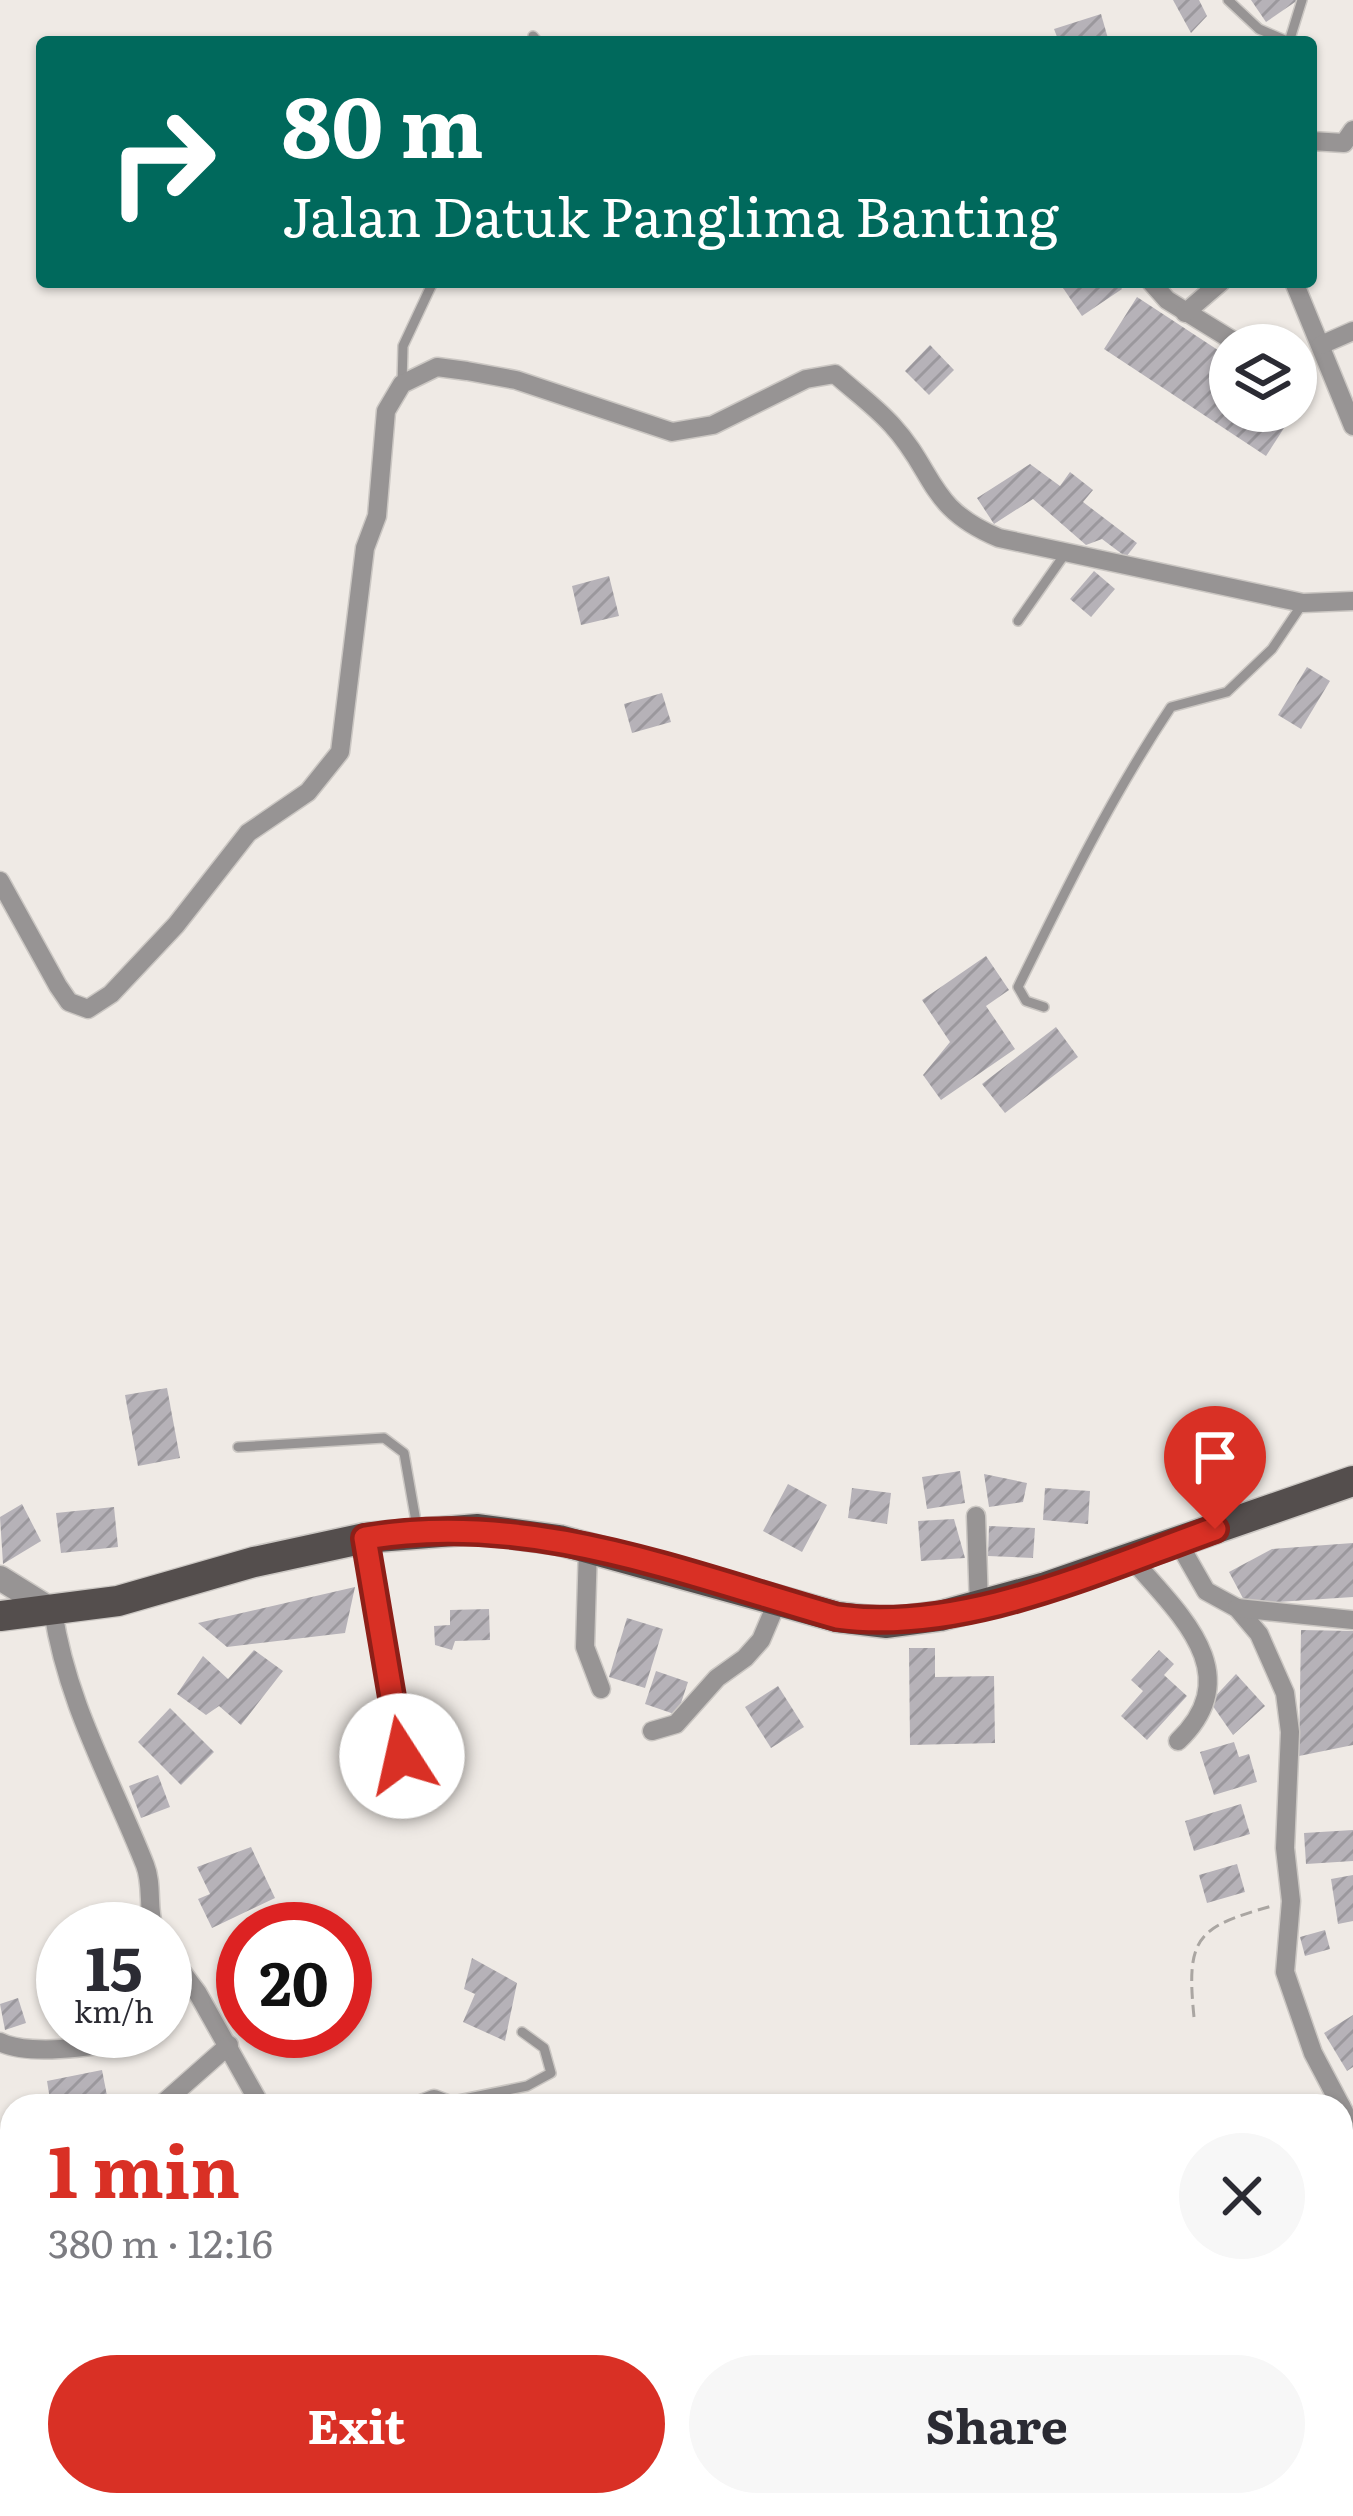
<!DOCTYPE html>
<meta charset="utf-8">
<style>
body{margin:0;font-family:Literata,serif;background:#f7f7f7;color:#2b2b33;height:100vh;display:flex;flex-direction:column;font-size:45px;white-space:nowrap}
*{box-sizing:border-box;margin:0}
p{font-size:39px;color:#7c7c81}
.icon{flex:none;width:66px;height:66px;fill:none;stroke:currentColor;stroke-width:2;stroke-linecap:round;stroke-linejoin:round}
.map{position:relative;flex:1;overflow:hidden}
.drawer{position:absolute;left:0px;top:2094px;width:1353px;height:423px;display:flex;flex-direction:column;background:#fff;border-radius:36px 36px 0 0;box-shadow:0 3px 9px #0004}
.drawer>*{flex:none}
.guide{position:absolute;left:36px;top:36px;width:1281px;height:252px;border-radius:12px;box-shadow:0 3px 9px #0004;background:#00695c;color:#fff;overflow:hidden}
.buttons{position:absolute;left:1209px;top:324px;display:grid;gap:24px}
.buttons a{display:grid;place-items:center;width:108px;height:108px;border-radius:50%;background:#fff;box-shadow:0 3px 9px #0004;font-size:60px}
.speed{position:absolute;left:36px;top:1902px;display:flex;gap:24px;font-size:60px;font-weight:700;text-align:center}
.speed>*{display:grid;place-content:center;width:156px;height:156px;border-radius:50%;background:#fff;box-shadow:0 3px 9px #0004;line-height:1}
.speed small{font-size:30px;font-weight:400}
.speed .limit{border:18px solid #d22;background:#fff;color:#111}
.pin{position:absolute;display:grid;place-items:center;width:102px;height:102px;color:#fff;margin:-123px -51px;border-radius:50% 50% 50% 0;rotate:-45deg;box-shadow:0 0 12px #0007}
.pin .icon{rotate:45deg}
.me{position:absolute;width:132px;margin:-66px;rotate:350deg;stroke-linejoin:round;filter:drop-shadow(0 0 9px #0008)}
.turn{display:flex;align-items:center;gap:42px;height:252px;padding:0 48px;font-size:54px}
.turn .icon{width:156px;height:156px;stroke-width:2.5}
.turn b{display:block;font-size:84px;line-height:102px}
.round{display:grid;place-items:center;flex:none;width:126px;height:126px;border-radius:63px;background:#f7f7f7}
.head{display:flex;align-items:center;justify-content:space-between;height:204px;padding:0 48px}
h1{font-size:72px;font-weight:700;line-height:90px;color:#d93025}
.primary-button{display:flex;gap:24px;margin-top:auto;padding:24px 48px}
.primary-button a{flex:1;height:138px;border-radius:72px;background:#d93025;color:#fff;font-size:48px;font-weight:700;line-height:138px;text-align:center}
.primary-button a+a{background:#f7f7f7;color:#2b2b33}
.map>svg:first-child{display:block}
.building{fill:url(#building-hatch)}
.lines{fill:none;stroke-linecap:round;stroke-linejoin:round}
.service-casing{stroke:#cbc7c3;stroke-width:12}
.minor-casing{stroke:#cbc7c3;stroke-width:21}
.tertiary-casing{stroke:#cbc7c3;stroke-width:27}
.primary-casing{stroke:#cbc7c3;stroke-width:33}
.path{stroke:#aaa6a2;stroke-width:3;stroke-dasharray:12 6;stroke-linecap:butt}
.service{stroke:#979494;stroke-width:9}
.minor{stroke:#979494;stroke-width:18}
.tertiary{stroke:#979494;stroke-width:24}
.primary{stroke:#544e4d;stroke-width:30}
.route-casing{stroke:#8d1f18;stroke-width:30}
.route{stroke:#d93025;stroke-width:21}
</style>
<div class="map">
<svg width="1353" height="2516" viewBox="0 0 1353 2516">
<defs>
<pattern id="building-hatch" width="6" height="6" patternUnits="userSpaceOnUse" patternTransform="scale(3)"><rect width="6" height="6" fill="#b6b2b8"/><path d="M-1 1l2-2M0 6l6-6M5 7l2-2" fill="none" stroke="#9b989d"/></pattern>
</defs>
<rect width="100%" height="100%" fill="#efeae5"/>
<!-- building -->
<g class="building">
<polygon points="1173,0 1199,0 1207,16 1191,33"/>
<polygon points="1251,0 1298,0 1266,22"/>
<polygon points="1101,14 1109,42 1059,42 1054,29"/>
<polygon points="1059,282 1117,282 1122,289 1082,316"/>
<polygon points="1137,297 1230,358 1230,411 1295,411 1266,456 1104,349"/>
<polygon points="930,345 954,370 929,395 905,371"/>
<polygon points="1030,464 1060,486 1070,472 1093,490 1083,502 1137,543 1126,557 1102,539 1086,545 1033,499 994,524 977,498"/>
<polygon points="1094,571 1115,589 1091,617 1070,599"/>
<polygon points="609,576 619,616 581,625 572,586"/>
<polygon points="1307,667 1330,681 1301,729 1278,715"/>
<polygon points="662,693 671,722 632,733 624,704"/>
<polygon points="986,956 1009,990 986,1006 1015,1049 941,1100 923,1075 950,1042 922,1000"/>
<polygon points="1056,1027 1078,1057 1005,1113 982,1084"/>
<polygon points="167,1388 180,1458 138,1466 125,1395"/>
<polygon points="960,1471 965,1503 927,1509 922,1477"/>
<polygon points="984,1474 1027,1483 1023,1502 989,1507"/>
<polygon points="788,1484 827,1505 802,1552 763,1531"/>
<polygon points="852,1488 891,1493 887,1524 848,1518"/>
<polygon points="1045,1488 1090,1491 1088,1524 1043,1520"/>
<polygon points="22,1504 41,1541 3,1564 0,1517"/>
<polygon points="114,1507 118,1547 61,1553 56,1513"/>
<polygon points="954,1519 965,1558 921,1561 918,1521"/>
<polygon points="989,1526 1035,1528 1033,1558 988,1556"/>
<polygon points="1353,1543 1353,1597 1246,1604 1229,1572 1272,1549"/>
<polygon points="355,1587 345,1633 227,1647 198,1623"/>
<polygon points="489,1609 490,1640 455,1641 452,1650 435,1645 434,1626 450,1625 450,1610"/>
<polygon points="627,1618 663,1629 645,1688 609,1677"/>
<polygon points="1301,1630 1353,1631 1353,1745 1299,1756"/>
<polygon points="909,1648 935,1648 935,1677 994,1676 995,1743 910,1745"/>
<polygon points="254,1650 283,1671 241,1725 219,1706 206,1715 177,1694 203,1656 228,1679"/>
<polygon points="1159,1650 1174,1664 1164,1675 1187,1696 1147,1740 1121,1716 1143,1691 1131,1680"/>
<polygon points="656,1671 688,1682 677,1715 645,1704"/>
<polygon points="1236,1674 1265,1706 1233,1735 1210,1702"/>
<polygon points="778,1686 804,1727 771,1748 745,1707"/>
<polygon points="170,1708 214,1752 181,1785 138,1742"/>
<polygon points="1234,1742 1239,1757 1249,1754 1257,1782 1214,1795 1200,1752"/>
<polygon points="158,1775 170,1807 141,1818 129,1786"/>
<polygon points="1241,1804 1250,1834 1194,1851 1185,1821"/>
<polygon points="1353,1830 1353,1861 1306,1864 1304,1833"/>
<polygon points="251,1847 275,1898 212,1928 198,1899 210,1894 197,1867"/>
<polygon points="1237,1864 1245,1892 1207,1903 1199,1875"/>
<polygon points="1353,1875 1353,1921 1338,1924 1331,1879"/>
<polygon points="1325,1930 1330,1949 1305,1956 1300,1937"/>
<polygon points="63,1942 63,2011 57,2011 45,1946"/>
<polygon points="472,1958 517,1983 505,2041 463,2022 475,1994 464,1989"/>
<polygon points="18,1998 26,2023 5,2030 0,2004"/>
<polygon points="1353,2015 1353,2067 1347,2071 1324,2033"/>
<polygon points="102,2070 109,2106 51,2106 47,2081"/>
</g>
<g class="lines">
<defs>
<g id="service">
<polyline points="1228,0 1259,29 1289,42 1302,0"/>
<polyline points="533,36 538,42"/>
<polyline points="402,384 403,346 433,282"/>
<polyline points="1018,621 1067,551"/>
<path d="M 1044,1007 L 1026,1001 L 1018,987 C 1065,891 1111,797 1171,707 L 1227,692 L 1272,649 L 1303,603"/>
<polyline points="238,1447 384,1438 404,1453 417,1527"/>
<polyline points="366,1543 410,1803"/>
<polyline points="449,2102 527,2086 551,2073 544,2048 522,2032"/>
<polyline points="708,2505 736,2516"/>
</g>
<g id="minor">
<polyline points="1311,141 1344,143 1353,130"/>
<polyline points="1151,282 1167,300 1240,345"/>
<polyline points="1294,282 1353,426"/>
<polyline points="1185,313 1221,282"/>
<polyline points="1321,345 1353,331"/>
<path d="M 0,881 L 58,986 L 69,1002 L 88,1009 L 111,994 L 176,925 L 248,833 L 308,792 L 340,752 L 365,548 L 377,516 L 386,411 L 402,384 L 437,367 L 467,371 L 516,380 L 672,432 L 713,425 L 806,379 L 835,374 C 854,391 875,406 892,425 C 936,473 927,508 999,538 L 1303,603 L 1353,601"/>
<polyline points="976,1516 979,1606"/>
<polyline points="1178,1542 1206,1591 1237,1608 1259,1634 1285,1693 1290,1732 1285,1848 1291,1901 1285,1972 1313,2053 1341,2106"/>
<polyline points="588,1547 585,1647 601,1689"/>
<path d="M 1131,1558 C 1177,1612 1249,1673 1178,1741"/>
<polyline points="1237,1608 1353,1620"/>
<path d="M 53,1611 C 67,1704 111,1779 145,1865 C 153,1885 147,1908 154,1929"/>
<polyline points="652,1731 676,1724 717,1678 745,1658 761,1640 778,1600"/>
<polyline points="165,1949 197,1992 261,2106"/>
<polyline points="165,2021 172,2010 178,1970"/>
<path d="M 0,2042 C 30,2058 123,2045 154,2031"/>
<polyline points="160,2106 229,2045"/>
<polyline points="416,2106 434,2099 452,2106"/>
<polyline points="1341,2106 1353,2129"/>
<polyline points="0,2160 12,2158"/>
</g>
<polyline id="tertiary" points="0,1578 53,1611"/>
<polyline id="primary" points="0,1616 118,1601 254,1562 365,1538 478,1529 559,1540 837,1617 887,1623 940,1616 1046,1587 1353,1481"/>
</defs>
<!-- service casing -->
<use href="#service" class="service-casing"/>
<!-- minor casing -->
<use href="#minor" class="minor-casing"/>
<!-- tertiary casing -->
<use href="#tertiary" class="tertiary-casing"/>
<!-- primary casing -->
<use href="#primary" class="primary-casing"/>
<!-- path -->
<path class="path" d="M 1194,2017 C 1186,1938 1196,1927 1272,1906"/>
<!-- service -->
<use href="#service" class="service"/>
<!-- minor -->
<use href="#minor" class="minor"/>
<!-- tertiary -->
<use href="#tertiary" class="tertiary"/>
<!-- primary -->
<use href="#primary" class="primary"/>
</g>
<g class="lines">
<defs>
<path id="route" d="M 402,1756 L 365,1538 C 528,1510 683,1573 837,1617 C 963,1634 1097,1571 1215,1529"/>
</defs>
<!-- route casing -->
<use href="#route" class="route-casing"/>
<!-- route -->
<use href="#route" class="route"/>
</g>
</svg>
<div class="buttons">
<a><svg class="icon" aria-label="layers" viewBox="0 0 24 24"><path d="M12 4l9 5-9 5-9-5zM3 14l9 5 9-5"/></svg></a>
</div>
<div class="speed"><div>15<small>km/h</small></div><div class="limit">20</div></div>
<div class="pin" style="left:1215px;top:1529px;background:#d93025"><svg class="icon" aria-label="arrive" viewBox="0 0 24 24"><path d="M6 21V4h12l-3 4 3 4H6"/></svg></div>
<svg class="me" style="left:402px;top:1756px" viewBox="-20 -20 40 40"><circle r="19" fill="#fff"/><path d="M0-13L10 11 0 6-10 11z" fill="#d93025"/></svg>
<div class="guide">
<div class="turn"><svg class="icon" aria-label="right" viewBox="0 0 24 24"><path d="M7 20v-9h11M14 6l5 5-5 5"/></svg><div><b>80 m</b>Jalan Datuk Panglima Banting</div></div>
</div>
<section class="drawer">
<div class="head"><div><h1>1 min</h1><p>380 m · 12:16</p></div><a class="round"><svg class="icon" aria-label="close" viewBox="0 0 24 24"><path d="M6 6l12 12M18 6L6 18"/></svg></a></div>
<div class="primary-button"><a>Exit</a><a>Share</a></div>
</section>
</div>
